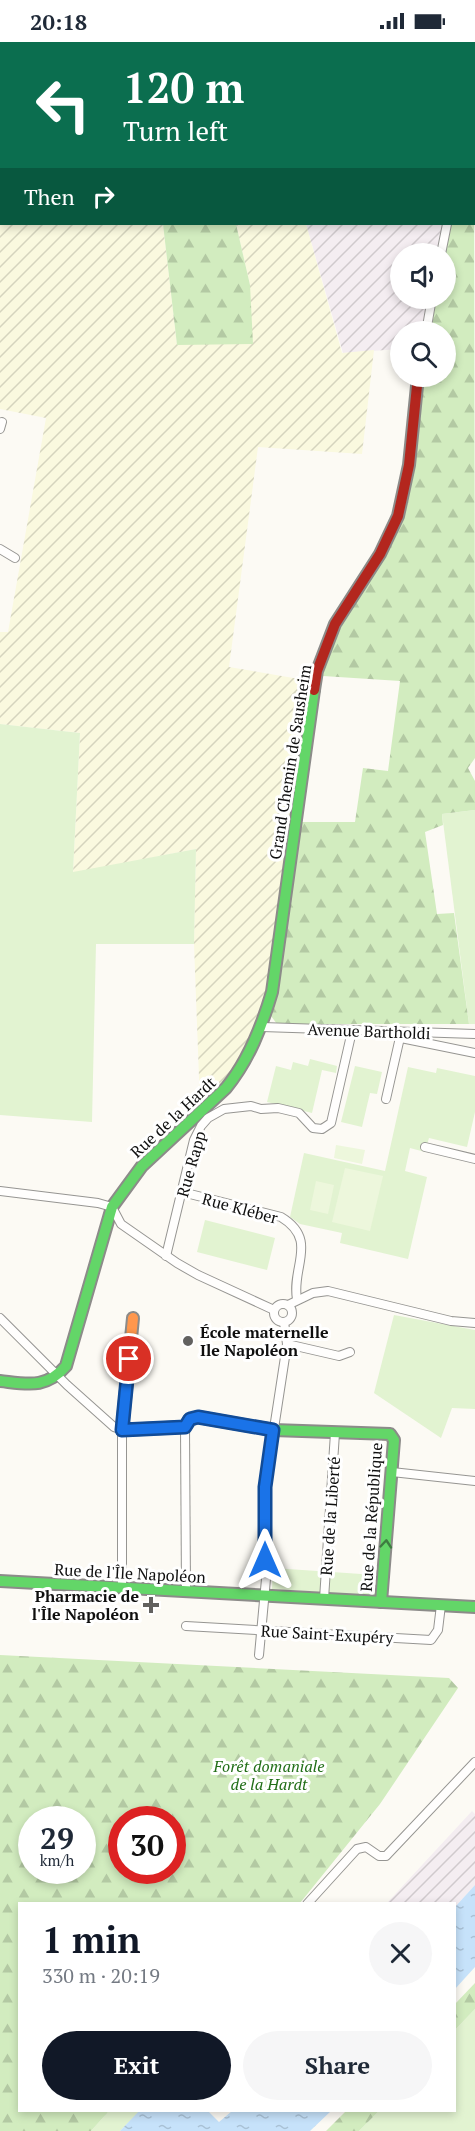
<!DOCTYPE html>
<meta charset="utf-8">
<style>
body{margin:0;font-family:"PT Serif",serif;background:#f6f6f7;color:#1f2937;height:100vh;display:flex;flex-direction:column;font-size:22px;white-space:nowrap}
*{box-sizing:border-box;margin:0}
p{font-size:20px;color:#747a83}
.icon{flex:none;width:33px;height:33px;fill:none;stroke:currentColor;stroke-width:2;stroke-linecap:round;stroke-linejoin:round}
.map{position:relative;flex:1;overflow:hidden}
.side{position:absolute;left:18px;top:1860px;width:438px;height:210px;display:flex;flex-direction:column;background:#fff;border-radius:0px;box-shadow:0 3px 9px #0003}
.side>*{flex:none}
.hud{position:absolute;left:0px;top:0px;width:476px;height:183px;box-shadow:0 3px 9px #0003;background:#0b6e4f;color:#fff;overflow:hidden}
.buttons{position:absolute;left:390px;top:201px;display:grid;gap:12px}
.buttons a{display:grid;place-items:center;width:66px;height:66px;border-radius:50%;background:#fff;box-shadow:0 3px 9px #0003;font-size:30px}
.speed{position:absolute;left:18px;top:1764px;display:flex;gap:12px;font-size:30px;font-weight:700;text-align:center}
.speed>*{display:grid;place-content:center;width:78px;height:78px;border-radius:50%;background:#fff;box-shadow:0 3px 9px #0003;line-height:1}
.speed small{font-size:15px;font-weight:400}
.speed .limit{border:9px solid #d22;background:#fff;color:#111}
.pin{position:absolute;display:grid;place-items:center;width:51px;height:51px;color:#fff;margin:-26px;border:3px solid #fff;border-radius:50%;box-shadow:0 2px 6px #0007}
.me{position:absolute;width:66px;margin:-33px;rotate:0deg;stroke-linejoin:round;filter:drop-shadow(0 0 4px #0008)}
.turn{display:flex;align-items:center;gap:21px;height:126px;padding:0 24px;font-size:27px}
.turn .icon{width:78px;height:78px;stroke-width:2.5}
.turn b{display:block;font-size:42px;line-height:51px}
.then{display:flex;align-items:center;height:57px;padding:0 24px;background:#0003;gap:12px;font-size:22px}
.round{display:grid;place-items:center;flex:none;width:63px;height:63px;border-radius:32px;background:#f6f6f7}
.head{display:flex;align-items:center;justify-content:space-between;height:102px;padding:0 24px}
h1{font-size:36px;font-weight:800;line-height:45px;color:#111827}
.button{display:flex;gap:12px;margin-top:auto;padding:12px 24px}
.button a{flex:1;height:69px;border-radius:36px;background:#111827;color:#fff;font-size:24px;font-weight:800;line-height:69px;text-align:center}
.button a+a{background:#f6f6f7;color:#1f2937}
.status{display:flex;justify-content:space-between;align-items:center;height:42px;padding:0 30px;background:#fff;direction:ltr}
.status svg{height:16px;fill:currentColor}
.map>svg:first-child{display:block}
.industrial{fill:url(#industrial-furrows)}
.farmland{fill:url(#farmland-furrows)}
.grass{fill:#e2f3d1}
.forest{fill:url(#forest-firs);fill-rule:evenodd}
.pitch{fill:#edf7dc}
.water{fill:url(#water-ripples)}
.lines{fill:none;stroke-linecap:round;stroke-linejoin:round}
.street-casing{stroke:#969592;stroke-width:10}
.fast-casing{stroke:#8c8b89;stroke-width:14}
.slow-casing{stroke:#8c8b89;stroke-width:14}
.jam-casing{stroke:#8c8b89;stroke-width:14}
.street{stroke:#fffefd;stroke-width:8}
.fast{stroke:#63d668;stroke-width:10}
.slow{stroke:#ff974d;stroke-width:10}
.jam{stroke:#b3261e;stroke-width:10}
.oneway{stroke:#3d7c40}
.route-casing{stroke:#114b97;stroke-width:15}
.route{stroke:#1a73e8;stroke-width:10}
.poi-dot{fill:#62615f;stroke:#fff;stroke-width:2}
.labels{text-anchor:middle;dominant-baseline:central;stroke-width:6;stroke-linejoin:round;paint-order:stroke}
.street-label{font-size:16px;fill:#0f0f0f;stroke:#fff}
.poi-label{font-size:16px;font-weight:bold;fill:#0f0f0f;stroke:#fff;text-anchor:start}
.park-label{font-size:16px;font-style:italic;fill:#216e17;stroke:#fff}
</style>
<div class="status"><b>20:18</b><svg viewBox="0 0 49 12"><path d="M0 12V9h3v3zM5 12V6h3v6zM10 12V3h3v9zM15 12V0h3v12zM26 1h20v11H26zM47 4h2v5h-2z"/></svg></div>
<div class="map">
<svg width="475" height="2089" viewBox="0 0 475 2089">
<defs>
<pattern id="industrial-furrows" width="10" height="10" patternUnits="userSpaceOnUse" patternTransform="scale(1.5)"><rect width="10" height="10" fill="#f4edf1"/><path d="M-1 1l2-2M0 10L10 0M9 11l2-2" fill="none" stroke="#d0cacd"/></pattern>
<pattern id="farmland-furrows" width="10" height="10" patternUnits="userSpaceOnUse" patternTransform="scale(1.5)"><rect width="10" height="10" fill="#faf9df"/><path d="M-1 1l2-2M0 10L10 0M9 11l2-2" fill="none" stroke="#d5d4be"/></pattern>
<pattern id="forest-firs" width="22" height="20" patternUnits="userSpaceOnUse" patternTransform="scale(1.5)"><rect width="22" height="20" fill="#d2ecbf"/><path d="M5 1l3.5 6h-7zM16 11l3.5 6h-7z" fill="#b3c9a3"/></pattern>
<pattern id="water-ripples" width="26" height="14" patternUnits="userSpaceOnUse" patternTransform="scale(1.5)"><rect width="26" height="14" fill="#c6e2fa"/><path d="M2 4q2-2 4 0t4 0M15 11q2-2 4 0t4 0" fill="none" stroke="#a9c1d5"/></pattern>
</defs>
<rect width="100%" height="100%" fill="#fcfaf4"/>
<!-- industrial -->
<g class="industrial">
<polygon points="98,0 446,0 445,2"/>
<polygon points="306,182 450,182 445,211 400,212 400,256 436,257 430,289 400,290 400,307 343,311"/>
<polygon points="472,1769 475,1772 475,1843 455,1865 454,1862 386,1862"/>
</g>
<!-- farmland -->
<polygon class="farmland" points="0,0 98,1 2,2 2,182 163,182 177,303 250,243 236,182 306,182 342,311 374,308 362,412 258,405 229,625 311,639 287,792 268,949 260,982 235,1028 200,1062 194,902 196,807 73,831 80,691 0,682 0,590 8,590 46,376 0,367"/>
<!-- grass -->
<g class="grass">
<polygon points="0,682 80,691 73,830 196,807 194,902 96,902 92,1080 0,1073"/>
<polygon points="475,768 475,982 469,982 442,772"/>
<polygon points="310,1017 337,1024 336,1031 322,1028 312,1071 267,1060 276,1024 291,1028 293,1020 308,1024"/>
<polygon points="355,1024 382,1030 377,1052 370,1051 362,1085 341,1080"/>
<polygon points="408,1025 436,1031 437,1026 475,1034 475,1070 467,1105 429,1096 425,1110 410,1106 405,1129 427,1135 408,1217 340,1201 342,1191 300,1182 290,1175 304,1111 385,1129"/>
<polygon points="205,1178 275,1196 267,1228 197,1210"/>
<polygon points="394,1273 475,1288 475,1367 452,1366 441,1396 374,1351"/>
<polygon points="273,1526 376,1533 375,1554 272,1547"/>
<polygon points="475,1967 475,2089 359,2089 379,2069 454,2068 455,1988"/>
<polygon points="109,2069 140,2069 120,2089 91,2089"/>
</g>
<!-- forest -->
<g class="forest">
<path d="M 474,94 L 475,716 L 468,726 L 475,739 L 475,768 L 442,772 L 443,783 L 425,790 L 437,872 L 454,871 L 469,982 L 277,982 L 271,974 L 301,780 L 355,780 L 363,726 L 388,729 L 400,639 L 323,634 C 330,598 351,567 370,536 C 377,526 385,516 390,505 C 413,450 417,393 424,335 L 446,334 L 446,290 L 430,289 L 436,257 L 446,256 L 445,211 L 450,182 L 474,182 Z"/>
<polygon points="163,182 236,182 250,243 253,302 177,303"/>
<path d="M 0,1613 L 449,1636 L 458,1646 L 380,1762 L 300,1861 L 20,1862 L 20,2068 L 109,2069 L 91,2089 L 0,2089 ZM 32,1778 L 82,1778 L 82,1828 L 32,1828 ZM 122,1778 L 172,1778 L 172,1828 L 122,1828 Z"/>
<polygon points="475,1941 475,1967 455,1988 455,1962"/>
<polygon points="347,2068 379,2068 379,2069 359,2089 326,2089"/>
</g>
<!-- pitch -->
<g class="pitch">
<polygon points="336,1103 365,1108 362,1122 334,1116"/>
<polygon points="345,1126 383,1134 370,1189 332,1180"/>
<polygon points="316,1139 334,1143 328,1172 310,1168"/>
</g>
<!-- water -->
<g class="water">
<polygon points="475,1843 475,1925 455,1947 455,1865"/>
<polygon points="140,2068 208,2069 219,2080 232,2069 331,2069 310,2089 120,2089"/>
</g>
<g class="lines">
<defs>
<g id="street">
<polyline points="432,0 432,2"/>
<polyline points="441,212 447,182"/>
<polyline points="426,290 432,256"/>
<polyline points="0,387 2,380"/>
<polyline points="0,507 15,516"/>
<polyline points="262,985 475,992"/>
<polyline points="401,996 475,1011"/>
<polyline points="386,1057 401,991"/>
<polyline points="425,1105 475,1117"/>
<polyline points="0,1149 98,1161 112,1165 121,1182 177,1221 198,1233 274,1268"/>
<path d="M 182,1150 L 281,1175 C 319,1198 291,1225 297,1257"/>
<polyline points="166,1214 194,1098 201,1084 208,1076 224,1067 251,1064 261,1067 278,1066 299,1071 313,1086 322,1087 331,1081 352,989"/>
<circle cx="283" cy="1271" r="9"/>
<polyline points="288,1263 313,1251 328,1249 451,1279 475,1281"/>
<polyline points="0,1276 67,1343 114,1385 122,1388 122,1546"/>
<polyline points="287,1302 339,1314 350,1310"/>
<polyline points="185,1385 186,1549"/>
<polyline points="392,1430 475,1439"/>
<polyline points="324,1557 335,1391"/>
<polyline points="186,1584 431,1598 438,1588 441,1563"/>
<polyline points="259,1613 266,1537 265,1445 287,1302 284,1280"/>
<polyline points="307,1862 357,1807 366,1805 379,1814 386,1814 475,1720"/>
</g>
<g id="fast">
<path d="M 0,1339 C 28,1342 46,1347 66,1324 L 112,1165 L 142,1124 L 226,1046 C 249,1018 262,984 272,950 L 314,648"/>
<polyline points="189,1378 198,1375 273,1388 390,1392 394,1398 381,1560"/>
<polyline points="0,1539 475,1565"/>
</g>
<polyline id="slow" points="133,1276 122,1388 185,1385 189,1378"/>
<polyline id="jam" points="314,648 317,629 335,582 380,512 398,474 409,423 418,334"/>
</defs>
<!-- street casing -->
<use href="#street" class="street-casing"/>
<!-- fast casing -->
<use href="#fast" class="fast-casing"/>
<!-- slow casing -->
<use href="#slow" class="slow-casing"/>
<!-- jam casing -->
<use href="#jam" class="jam-casing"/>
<!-- street -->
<use href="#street" class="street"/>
<!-- fast -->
<use href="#fast" class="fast"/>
<!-- slow -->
<use href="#slow" class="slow"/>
<!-- jam -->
<use href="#jam" class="jam"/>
</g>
<!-- one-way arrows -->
<defs><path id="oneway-chevron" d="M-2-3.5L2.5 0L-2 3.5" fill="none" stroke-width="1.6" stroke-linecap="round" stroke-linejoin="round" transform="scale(1.5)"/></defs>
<use class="oneway" href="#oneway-chevron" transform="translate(386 1502) rotate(-85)"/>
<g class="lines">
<defs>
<polyline id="route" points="129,1317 122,1388 185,1385 190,1377 198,1375 273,1388 265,1445 265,1518"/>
</defs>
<!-- route casing -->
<use href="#route" class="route-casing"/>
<!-- route -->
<use href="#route" class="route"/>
</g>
<!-- markers -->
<g class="poi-dot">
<circle cx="188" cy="1299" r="6"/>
<path d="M148 1554h6v6h6v6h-6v6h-6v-6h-6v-6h6z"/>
</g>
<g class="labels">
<!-- street labels -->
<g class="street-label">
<text transform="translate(290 720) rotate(-81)">Grand Chemin de Sausheim</text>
<text transform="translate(369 989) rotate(2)">Avenue Bartholdi</text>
<text transform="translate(173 1075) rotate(-43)">Rue de la Hardt</text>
<text transform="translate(191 1122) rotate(-74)">Rue Rapp</text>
<text transform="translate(240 1166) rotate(15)">Rue Kléber</text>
<text transform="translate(330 1474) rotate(-86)">Rue de la Liberté</text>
<text transform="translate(371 1475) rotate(-86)">Rue de la République</text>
<text transform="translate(130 1531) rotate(3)">Rue de l'Île Napoléon</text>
<text transform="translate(327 1592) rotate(3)">Rue Saint-Exupéry</text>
</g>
<!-- poi labels -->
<g class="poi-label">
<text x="200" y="1290">École maternelle<tspan x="200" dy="18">Ile Napoléon</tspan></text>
<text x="139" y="1554" text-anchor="end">Pharmacie de<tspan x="139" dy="18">l'Île Napoléon</tspan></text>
</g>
<!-- park labels -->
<g class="park-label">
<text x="269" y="1724">Forêt domaniale<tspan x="269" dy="18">de la Hardt</tspan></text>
</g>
</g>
</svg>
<div class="buttons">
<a><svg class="icon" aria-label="sound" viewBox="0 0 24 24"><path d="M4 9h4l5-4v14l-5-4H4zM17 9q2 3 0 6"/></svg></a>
<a><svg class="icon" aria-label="search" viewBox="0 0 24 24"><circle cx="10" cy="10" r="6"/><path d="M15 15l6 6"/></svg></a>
</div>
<div class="speed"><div>29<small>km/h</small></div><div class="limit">30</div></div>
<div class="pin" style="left:129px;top:1317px;background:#d93025"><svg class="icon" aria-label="arrive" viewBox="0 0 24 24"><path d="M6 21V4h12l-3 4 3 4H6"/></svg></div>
<svg class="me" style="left:265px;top:1518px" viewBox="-20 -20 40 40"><path d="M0-17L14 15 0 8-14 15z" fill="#1a73e8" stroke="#fff" stroke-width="4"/></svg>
<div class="hud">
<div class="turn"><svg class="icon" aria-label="left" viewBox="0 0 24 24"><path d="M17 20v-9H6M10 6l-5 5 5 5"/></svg><div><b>120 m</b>Turn left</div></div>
<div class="then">Then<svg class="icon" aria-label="right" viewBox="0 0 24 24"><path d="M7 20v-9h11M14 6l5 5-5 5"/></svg></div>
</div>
<section class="side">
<div class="head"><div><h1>1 min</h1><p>330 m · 20:19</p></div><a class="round"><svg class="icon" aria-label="close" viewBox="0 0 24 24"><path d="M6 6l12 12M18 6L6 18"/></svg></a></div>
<div class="button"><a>Exit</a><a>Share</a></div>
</section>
</div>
